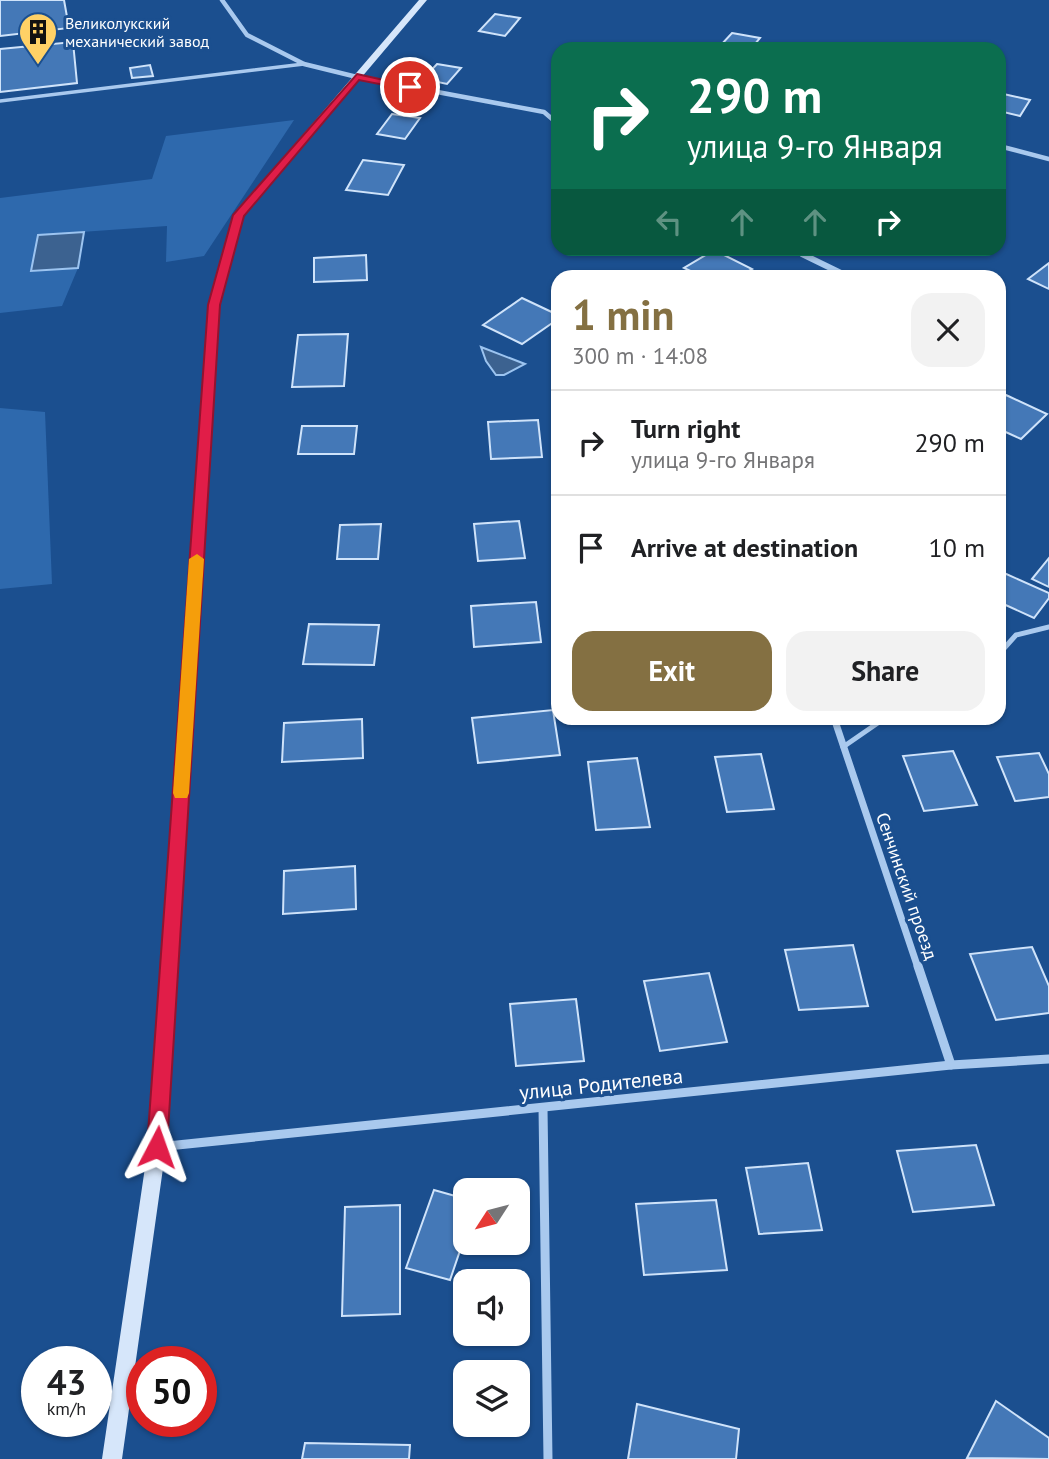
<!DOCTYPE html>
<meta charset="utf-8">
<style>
body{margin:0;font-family:"PT Sans",sans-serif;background:#f2f2f2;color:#202124;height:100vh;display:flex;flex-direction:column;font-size:26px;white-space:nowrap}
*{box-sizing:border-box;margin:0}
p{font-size:23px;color:#757577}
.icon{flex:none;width:38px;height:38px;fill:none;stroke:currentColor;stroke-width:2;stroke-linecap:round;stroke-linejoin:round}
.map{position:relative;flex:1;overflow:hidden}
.sheet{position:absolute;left:551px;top:270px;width:455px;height:455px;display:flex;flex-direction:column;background:#fff;border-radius:21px;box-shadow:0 2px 5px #0004}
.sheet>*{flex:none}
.top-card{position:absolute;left:551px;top:42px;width:455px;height:214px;border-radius:21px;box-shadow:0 2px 5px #0004;background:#0b6e4f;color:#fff;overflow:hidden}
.needle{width:46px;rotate:234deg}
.tools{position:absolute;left:453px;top:1178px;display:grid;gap:14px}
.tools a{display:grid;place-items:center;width:77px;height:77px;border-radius:14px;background:#fff;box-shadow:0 2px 5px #0004;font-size:35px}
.speed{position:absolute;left:21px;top:1346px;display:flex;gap:14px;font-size:35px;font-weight:700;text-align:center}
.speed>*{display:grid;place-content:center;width:91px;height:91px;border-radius:50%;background:#fff;box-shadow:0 2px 5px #0004;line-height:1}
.speed small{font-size:18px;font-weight:400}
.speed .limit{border:10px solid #d22;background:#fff;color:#111}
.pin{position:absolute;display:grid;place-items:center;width:60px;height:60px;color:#fff;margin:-30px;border:4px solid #fff;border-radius:50%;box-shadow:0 2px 7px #0007}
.me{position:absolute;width:77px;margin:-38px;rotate:4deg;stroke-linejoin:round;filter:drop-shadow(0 0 5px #0008)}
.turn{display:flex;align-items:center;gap:24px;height:147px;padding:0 21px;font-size:32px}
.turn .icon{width:91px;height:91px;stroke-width:2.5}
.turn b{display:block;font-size:49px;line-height:60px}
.lanes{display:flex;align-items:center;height:66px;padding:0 21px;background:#0003;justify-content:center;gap:35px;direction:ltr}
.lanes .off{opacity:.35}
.round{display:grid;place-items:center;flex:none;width:74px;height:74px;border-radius:21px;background:#f2f2f2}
.summary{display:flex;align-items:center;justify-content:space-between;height:119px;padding:0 21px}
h1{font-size:42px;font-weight:700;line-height:52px;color:#847042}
.primary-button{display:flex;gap:14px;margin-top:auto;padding:14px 21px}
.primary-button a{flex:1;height:80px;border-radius:21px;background:#847042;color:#fff;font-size:28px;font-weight:700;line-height:80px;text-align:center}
.primary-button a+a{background:#f2f2f2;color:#202124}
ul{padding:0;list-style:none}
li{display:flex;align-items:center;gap:21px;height:105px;padding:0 21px;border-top:2px solid #e0e0e0}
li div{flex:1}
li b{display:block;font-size:26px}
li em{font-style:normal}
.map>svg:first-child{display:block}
.green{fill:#2e69ad}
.water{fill:#3c6290;stroke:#9cc4f0;stroke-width:2}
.building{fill:#4478b7;stroke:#cfe3fa;stroke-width:2}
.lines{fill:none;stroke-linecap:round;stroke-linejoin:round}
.lane-far1{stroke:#a9c9ee;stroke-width:3.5}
.lane{stroke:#a9c9ee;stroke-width:5}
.street-far3{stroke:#a9c9ee;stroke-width:4.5}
.street-far2{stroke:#a9c9ee;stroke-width:6}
.street-far1{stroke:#a9c9ee;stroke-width:7}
.street{stroke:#a9c9ee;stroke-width:9}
.secondary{fill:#d6e6fa;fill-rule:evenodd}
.route{fill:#e11d48;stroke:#92132f;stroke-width:2}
.slow{fill:#f59e0b}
.labels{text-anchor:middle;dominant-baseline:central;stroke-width:6;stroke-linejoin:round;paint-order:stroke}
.far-poi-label{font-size:16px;fill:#fff;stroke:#1b4f8f;text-anchor:start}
.street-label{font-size:18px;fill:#fff;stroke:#1b4f8f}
.near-street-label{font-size:21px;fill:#fff;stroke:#1b4f8f}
</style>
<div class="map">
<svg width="1049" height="1459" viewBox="0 0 1049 1459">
<rect width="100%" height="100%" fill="#1b4f8f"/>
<!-- green -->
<g class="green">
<polygon points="294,120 204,256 166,262 167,226 38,235 32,271 78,268 62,306 0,313 0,198 152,179 166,136"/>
<polygon points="0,408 45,412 52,584 0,589"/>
</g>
<!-- water -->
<g class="water">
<polygon points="84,232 78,268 31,271 38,235"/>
<polygon points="481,347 525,364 504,375 496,375 486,361"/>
</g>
<!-- building -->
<g class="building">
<polygon points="0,0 64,0 69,28 0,36"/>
<polygon points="495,14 520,18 505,36 479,31"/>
<polygon points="732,33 760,38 751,49 720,46"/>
<polygon points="73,42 77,83 0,92 0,49"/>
<polygon points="437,64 461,68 447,84 423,79"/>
<polygon points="150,65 153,76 132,78 130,68"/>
<polygon points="999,93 1030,100 1020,116 999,111"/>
<polygon points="392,114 420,118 405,139 377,134"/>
<polygon points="363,160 404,165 388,195 346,190"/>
<polygon points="714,250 752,269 740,276 701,276 684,268"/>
<polygon points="366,255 367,280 314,282 314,258"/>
<polygon points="1049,263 1049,289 1028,279"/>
<polygon points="522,298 558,315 558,319 522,344 483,325"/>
<polygon points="348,334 344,386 292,387 298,335"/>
<polygon points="1006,395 1047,414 1021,439 999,429 999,402"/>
<polygon points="538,420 542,457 491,459 488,422"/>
<polygon points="302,426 357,426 354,454 298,454"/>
<polygon points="519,521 525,558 478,561 474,524"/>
<polygon points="381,524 378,559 337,559 340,525"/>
<polygon points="1049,558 1049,587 1032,579"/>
<polygon points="1004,573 1049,593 1049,598 1034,618 999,602 999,579"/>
<polygon points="536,602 541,642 474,647 471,606"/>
<polygon points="309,624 379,625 374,665 303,664"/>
<polygon points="553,710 560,755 478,763 472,718"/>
<polygon points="362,719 363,758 282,762 284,723"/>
<polygon points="953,751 977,805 924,811 903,756"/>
<polygon points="1039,753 1049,774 1049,797 1015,801 997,757"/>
<polygon points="761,754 774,809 727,812 715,757"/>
<polygon points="637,758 650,827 596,830 588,762"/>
<polygon points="355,866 356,909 283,914 284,871"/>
<polygon points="853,945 868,1006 799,1010 785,950"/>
<polygon points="1032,947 1049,986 1049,1013 996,1020 970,954"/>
<polygon points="709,973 727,1042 660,1051 644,981"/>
<polygon points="576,999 584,1061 516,1066 510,1004"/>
<polygon points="976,1145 994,1205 913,1212 897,1151"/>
<polygon points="808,1163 822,1230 759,1234 746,1168"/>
<polygon points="434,1190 466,1199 466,1233 450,1280 406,1268"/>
<polygon points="716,1200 727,1270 644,1275 636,1204"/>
<polygon points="400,1205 400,1314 342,1316 345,1207"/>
<polygon points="996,1401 1049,1438 1049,1459 967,1458"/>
<polygon points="637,1404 739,1429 736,1459 628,1459"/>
<polygon points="305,1443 410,1445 409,1459 302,1459"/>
</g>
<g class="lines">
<!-- lane-far1 -->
<polyline class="lane-far1" points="0,101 304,64"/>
<!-- lane -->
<g class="lane">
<polyline points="999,654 1016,635 1049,627"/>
<polyline points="843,747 885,718"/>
</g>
<!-- street-far3 -->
<g class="street-far3">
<polyline points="222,0 247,35 304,64 357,77 544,112 558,124"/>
<polyline points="999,146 1049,159"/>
<polyline points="790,248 805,255"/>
</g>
<!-- street-far2 -->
<polyline class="street-far2" points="802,254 847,276"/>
<!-- street-far1 -->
<polyline class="street-far1" points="834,718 918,968"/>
<!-- street -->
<g class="street">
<polyline points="918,966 951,1065"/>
<polyline points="543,1108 548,1459"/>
<polyline points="158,1147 951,1065 1049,1059"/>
</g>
<!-- secondary -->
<polygon class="secondary" points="419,0 427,0 244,216 219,305 166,1147 122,1459 102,1459 148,1147 209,305 234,215"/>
</g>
<!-- route -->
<polygon class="route" points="357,74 415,87 410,90 359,80 244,216 220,305 167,1147 164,1153 157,1156 150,1153 147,1147 208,305 233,215"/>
<!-- slow -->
<polygon class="slow" points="197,554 204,559 189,793 187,798 175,798 173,793 189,559"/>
<!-- icons -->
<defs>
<symbol id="building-pin" viewBox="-11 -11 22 30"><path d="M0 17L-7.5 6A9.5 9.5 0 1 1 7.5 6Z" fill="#ffd166" stroke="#1b4f8f"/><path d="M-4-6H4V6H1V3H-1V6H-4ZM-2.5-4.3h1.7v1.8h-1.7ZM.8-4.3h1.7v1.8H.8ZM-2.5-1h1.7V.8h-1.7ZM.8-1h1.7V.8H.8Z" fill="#111"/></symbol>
</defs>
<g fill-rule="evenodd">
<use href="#building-pin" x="16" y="10" width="44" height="60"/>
</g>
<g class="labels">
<!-- far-poi labels -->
<g class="far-poi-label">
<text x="65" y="23">Великолукский<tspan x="65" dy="18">механический завод</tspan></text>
</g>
<!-- street labels -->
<g class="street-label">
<text transform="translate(907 886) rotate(71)">Сенчинский проезд</text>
</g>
<!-- near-street labels -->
<g class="near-street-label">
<text transform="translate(601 1084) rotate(-6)">улица Родителева</text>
</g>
</g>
</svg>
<div class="tools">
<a><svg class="needle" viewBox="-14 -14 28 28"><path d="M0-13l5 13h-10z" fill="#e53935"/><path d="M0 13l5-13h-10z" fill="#757577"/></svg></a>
<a><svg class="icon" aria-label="sound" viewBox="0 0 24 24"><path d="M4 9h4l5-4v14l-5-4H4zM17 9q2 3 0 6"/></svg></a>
<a><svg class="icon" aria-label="layers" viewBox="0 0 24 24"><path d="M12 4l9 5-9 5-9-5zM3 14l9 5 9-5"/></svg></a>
</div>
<div class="speed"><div>43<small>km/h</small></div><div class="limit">50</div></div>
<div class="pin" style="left:410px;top:87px;background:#d93025"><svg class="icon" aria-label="arrive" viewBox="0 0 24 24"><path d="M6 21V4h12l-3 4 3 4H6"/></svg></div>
<svg class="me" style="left:157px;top:1147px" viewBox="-20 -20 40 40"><path d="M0-17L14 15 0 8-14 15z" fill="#e11d48" stroke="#fff" stroke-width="4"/></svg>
<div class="top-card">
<div class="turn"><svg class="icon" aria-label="right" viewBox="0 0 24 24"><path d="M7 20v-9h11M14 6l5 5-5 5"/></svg><div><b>290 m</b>улица 9-го Января</div></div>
<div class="lanes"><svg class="icon off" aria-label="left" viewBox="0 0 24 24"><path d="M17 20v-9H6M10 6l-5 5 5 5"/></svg><svg class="icon off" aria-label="ahead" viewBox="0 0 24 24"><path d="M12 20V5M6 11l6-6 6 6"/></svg><svg class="icon off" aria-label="ahead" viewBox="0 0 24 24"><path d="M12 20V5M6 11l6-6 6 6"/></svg><svg class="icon" aria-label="right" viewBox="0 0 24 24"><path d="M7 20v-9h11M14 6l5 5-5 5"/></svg></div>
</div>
<section class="sheet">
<div class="summary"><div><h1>1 min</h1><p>300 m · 14:08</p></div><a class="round"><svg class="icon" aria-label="close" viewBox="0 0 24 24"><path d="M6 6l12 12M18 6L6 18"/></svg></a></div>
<ul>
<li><svg class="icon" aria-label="right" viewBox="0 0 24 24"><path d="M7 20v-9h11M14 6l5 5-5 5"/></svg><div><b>Turn right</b><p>улица 9-го Января</p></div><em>290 m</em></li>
<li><svg class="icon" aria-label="arrive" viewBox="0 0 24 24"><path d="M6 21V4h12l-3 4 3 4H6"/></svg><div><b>Arrive at destination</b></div><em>10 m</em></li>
</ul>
<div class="primary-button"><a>Exit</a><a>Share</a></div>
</section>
</div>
